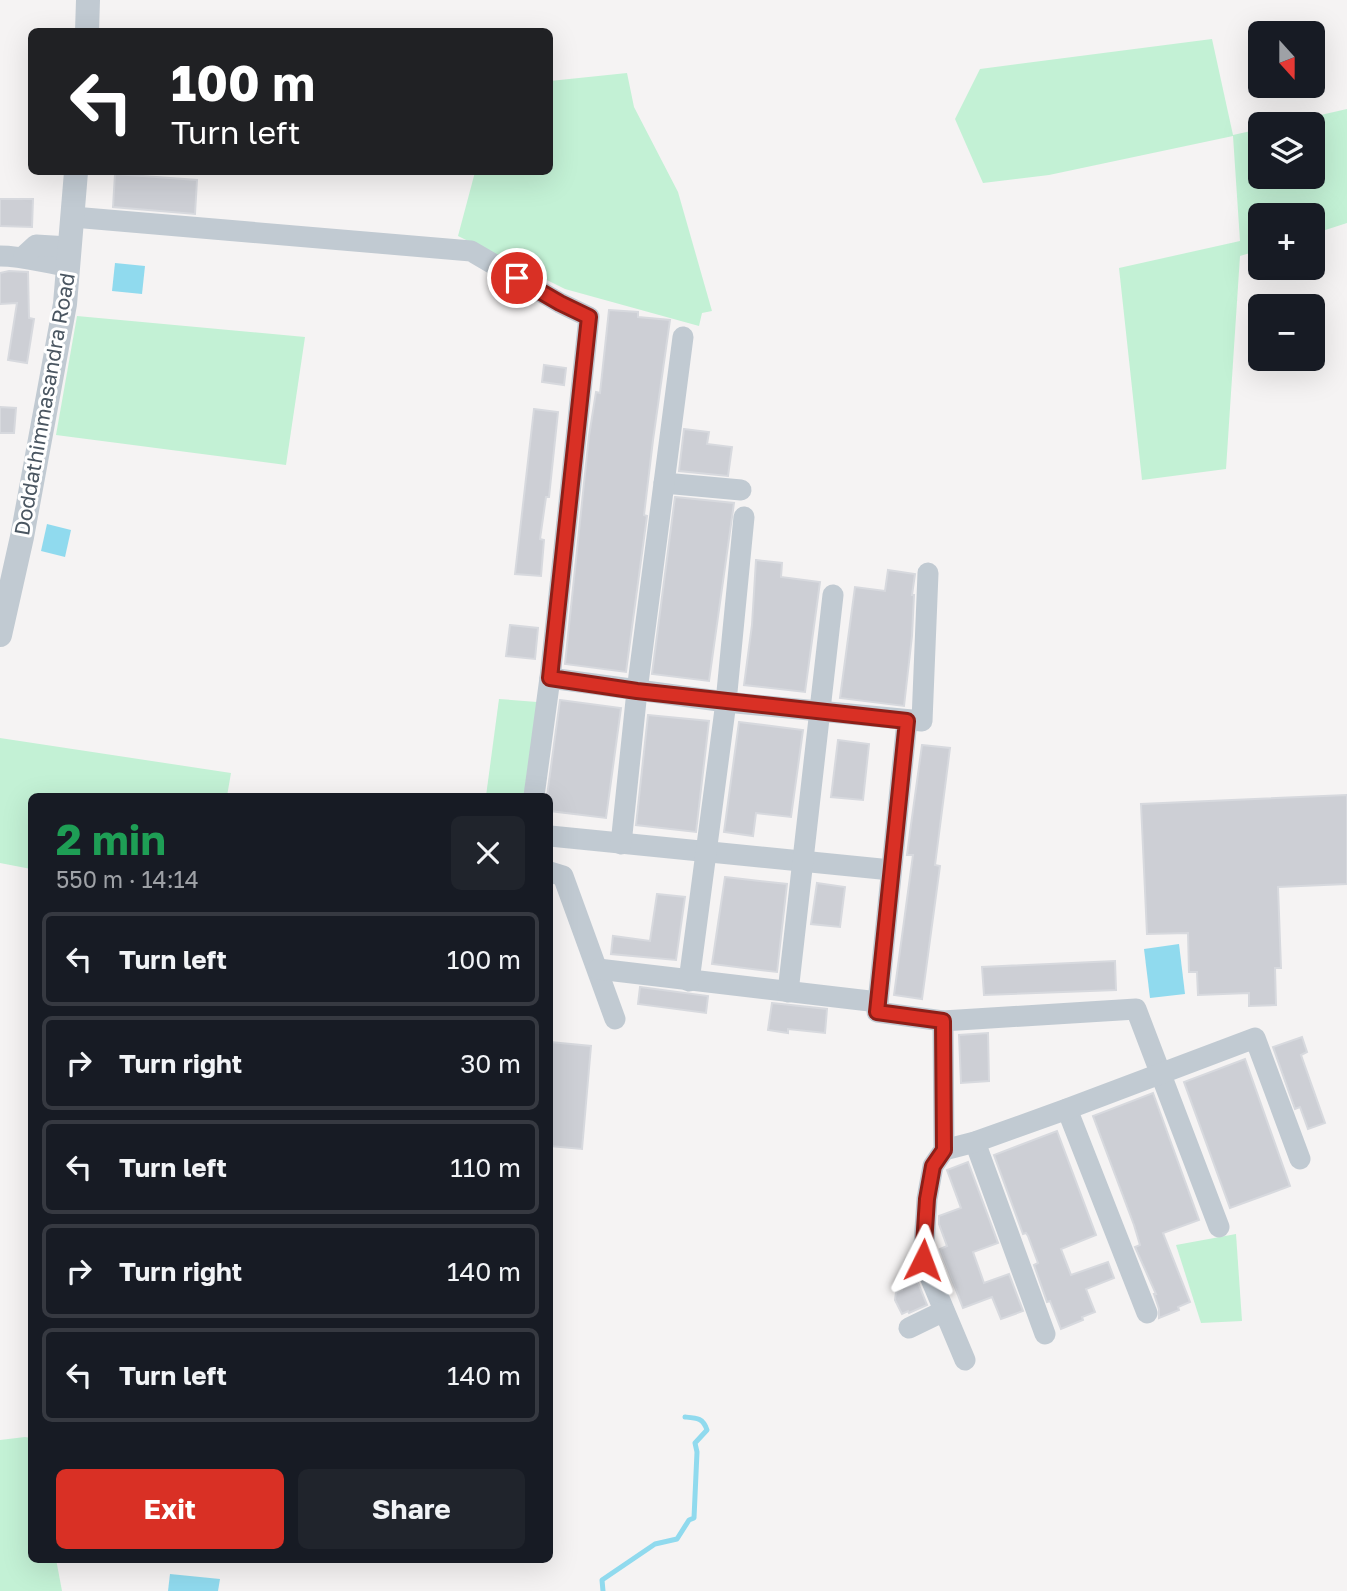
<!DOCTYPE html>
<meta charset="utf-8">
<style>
body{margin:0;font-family:"Golos Text",sans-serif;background:#20242c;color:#f1f3f6;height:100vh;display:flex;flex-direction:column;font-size:26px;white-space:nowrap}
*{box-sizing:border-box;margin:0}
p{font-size:23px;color:#9ea1a6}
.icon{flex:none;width:38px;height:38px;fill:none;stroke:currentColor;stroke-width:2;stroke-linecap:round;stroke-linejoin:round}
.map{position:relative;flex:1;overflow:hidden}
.details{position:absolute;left:28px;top:793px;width:525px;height:770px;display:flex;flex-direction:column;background:#171b24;border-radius:10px;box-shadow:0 7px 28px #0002}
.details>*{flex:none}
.banner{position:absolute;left:28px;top:28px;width:525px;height:147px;border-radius:10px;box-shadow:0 7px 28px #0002;background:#202124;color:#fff;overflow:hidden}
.needle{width:46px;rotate:159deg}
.controls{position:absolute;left:1248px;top:21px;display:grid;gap:14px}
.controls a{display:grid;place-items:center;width:77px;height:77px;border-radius:10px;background:#171b24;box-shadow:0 7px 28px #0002;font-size:35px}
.pin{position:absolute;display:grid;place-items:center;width:60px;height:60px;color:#fff;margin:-30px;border:4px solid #fff;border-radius:50%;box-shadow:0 2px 7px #0007}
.me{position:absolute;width:77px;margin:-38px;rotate:3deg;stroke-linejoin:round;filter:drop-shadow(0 0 5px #0008)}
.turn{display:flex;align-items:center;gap:24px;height:147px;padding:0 28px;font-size:32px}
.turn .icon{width:91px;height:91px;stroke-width:2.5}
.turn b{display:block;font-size:49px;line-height:60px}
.round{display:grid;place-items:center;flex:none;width:74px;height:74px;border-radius:10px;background:#20242c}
.head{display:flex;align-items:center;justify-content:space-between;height:119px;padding:0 28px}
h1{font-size:42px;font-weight:700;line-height:52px;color:#1e9e55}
.action{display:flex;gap:14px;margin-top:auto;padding:14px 28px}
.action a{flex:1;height:80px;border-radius:10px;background:#d93025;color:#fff;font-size:28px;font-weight:700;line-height:80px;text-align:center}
.action a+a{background:#20242c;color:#f1f3f6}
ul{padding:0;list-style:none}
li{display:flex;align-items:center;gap:21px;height:94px;margin:0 14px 10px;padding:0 14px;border:4px solid #363941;border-radius:10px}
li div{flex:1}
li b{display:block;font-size:26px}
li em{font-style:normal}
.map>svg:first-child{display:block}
.green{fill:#c3f1d5}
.water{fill:#90daee}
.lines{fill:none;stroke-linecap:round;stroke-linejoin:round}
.stream{stroke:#90daee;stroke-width:5}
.building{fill:#cdcfd5;stroke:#d7d9de;stroke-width:2}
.minor{stroke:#c1cad2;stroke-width:21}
.tertiary{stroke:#c1cad2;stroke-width:24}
.route-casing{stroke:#8d1f18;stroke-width:18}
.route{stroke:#d93025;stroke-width:12}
.labels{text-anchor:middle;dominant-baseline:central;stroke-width:6;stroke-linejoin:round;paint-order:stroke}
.street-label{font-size:21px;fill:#4a5661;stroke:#fff}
</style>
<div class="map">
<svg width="1347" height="1591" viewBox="0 0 1347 1591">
<rect width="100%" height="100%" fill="#f5f3f3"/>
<!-- green -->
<g class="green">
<polygon points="1212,39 1233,135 1260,129 1260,177 1312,177 1312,124 1281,124 1347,109 1347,223 1313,234 1312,215 1260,215 1260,250 1240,256 1226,469 1142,480 1119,268 1240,241 1233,136 1049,175 983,183 955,119 980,69"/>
<polygon points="627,73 634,107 678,192 712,311 702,313 699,326 565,289 458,236 475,172 550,172 550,81"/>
<polygon points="77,316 305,337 286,465 56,435"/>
<polygon points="499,699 537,702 524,796 486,796"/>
<polygon points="0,738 231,773 227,796 32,796 31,869 0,863"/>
<polygon points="1236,1234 1242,1321 1201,1323 1176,1245"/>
<polygon points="25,1437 31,1438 32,1559 56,1559 62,1591 0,1591 0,1440"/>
</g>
<!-- water -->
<g class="water">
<polygon points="115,263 145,266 142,294 112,291"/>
<polygon points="47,524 71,530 65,557 41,551"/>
<polygon points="1179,944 1185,994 1150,998 1144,949"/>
<polygon points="170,1574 220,1579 218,1591 168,1591"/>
</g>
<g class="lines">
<!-- stream -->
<path class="stream" d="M 603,1591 L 602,1580 L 655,1544 L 677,1539 L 689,1520 L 694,1518 L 697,1452 L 695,1443 L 707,1430 C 703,1418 697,1418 685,1417"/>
</g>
<!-- building -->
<g class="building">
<polygon points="115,174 197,180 195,214 113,207"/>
<polygon points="0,199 33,199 32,227 0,226"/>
<polygon points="9,271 28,272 29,318 34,319 27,363 8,360 17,303 0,304 0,273"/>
<polygon points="609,310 638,312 638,317 670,320 653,440 644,515 647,516 626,672 565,664 589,436 596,392 600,393"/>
<polygon points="544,365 566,368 564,385 542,382"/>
<polygon points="0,407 16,408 14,433 0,433"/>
<polygon points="534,409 558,412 549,497 546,497 540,539 544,540 541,576 515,574"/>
<polygon points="684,429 709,432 707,444 732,447 728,476 679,471"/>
<polygon points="675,497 734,503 709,681 652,674"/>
<polygon points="756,560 782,563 781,577 820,582 805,692 744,685 752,625"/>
<polygon points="888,570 915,574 912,595 914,595 912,636 904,706 840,698 855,587 885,591"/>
<polygon points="510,625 538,628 535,659 506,656"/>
<polygon points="560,700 621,708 606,818 550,811 550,796 547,796"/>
<polygon points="648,715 709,721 696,832 636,825"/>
<polygon points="739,722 803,730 791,817 756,813 753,836 724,832"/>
<polygon points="838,740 869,744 863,800 831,797"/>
<polygon points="922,745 950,748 935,865 940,866 922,999 894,995 913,855 907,855 910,832"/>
<polygon points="1347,795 1347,884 1278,887 1281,968 1275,968 1276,1005 1249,1006 1249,993 1198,995 1197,972 1189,972 1188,933 1147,934 1141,804"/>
<polygon points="725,877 787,884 777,972 712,964"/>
<polygon points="817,883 845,887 840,927 811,924"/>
<polygon points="657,894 685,897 676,960 611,954 613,936 650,941"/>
<polygon points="1115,961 1116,990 984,995 982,967"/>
<polygon points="640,987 708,996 706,1013 638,1004"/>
<polygon points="772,1003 827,1009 825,1033 788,1029 788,1033 768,1030"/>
<polygon points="988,1033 989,1081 961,1083 959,1035"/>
<polygon points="1302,1037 1307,1052 1301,1055 1325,1123 1308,1129 1300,1107 1295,1109 1273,1047"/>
<polygon points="550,1042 591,1046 582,1149 550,1146"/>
<polygon points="1245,1059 1290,1186 1230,1208 1184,1082"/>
<polygon points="1153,1093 1199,1220 1163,1233 1190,1302 1178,1307 1179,1310 1159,1318 1159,1309 1154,1294 1156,1294 1135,1247 1140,1245 1134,1225 1093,1116"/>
<polygon points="1057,1131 1096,1235 1061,1249 1071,1275 1108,1262 1114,1278 1086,1289 1095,1312 1082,1317 1083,1320 1061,1329 1050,1301 1047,1302 1034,1265 1038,1263 1028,1236 1026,1233 1023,1234 994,1155"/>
<polygon points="968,1162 998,1243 973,1252 984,1283 1009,1274 1023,1311 1001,1319 992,1297 963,1308 940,1249 947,1246 939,1224 939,1216 961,1208 947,1170"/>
<polygon points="917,1280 927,1305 909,1313 908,1311 902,1314 895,1300 896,1292 902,1290 901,1286"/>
</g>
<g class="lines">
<!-- minor -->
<g class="minor">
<polyline points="73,217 471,251 560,303 589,317 550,678 534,796"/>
<path d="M 0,256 C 24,256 44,263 68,266"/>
<polyline points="24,256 36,245 69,247"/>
<polyline points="664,483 741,490"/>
<polyline points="550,678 726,702 922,721 928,573"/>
<polyline points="907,721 877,1012 943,1021 1136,1009 1219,1227"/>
<polyline points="550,836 891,870"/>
<polyline points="621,844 637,691 683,337"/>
<polyline points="550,872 563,876 615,1019"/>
<polyline points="598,969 878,1002"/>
<polyline points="689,981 726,702 744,517"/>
<polyline points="788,992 833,595"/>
<polyline points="943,1021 944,1150 933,1166 927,1199 923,1260 965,1360"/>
<polyline points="1067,1109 1147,1313"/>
<polyline points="975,1142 1045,1334"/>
<polyline points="944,1150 975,1142 1067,1109 1255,1038 1300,1159"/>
<polyline points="909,1328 944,1311"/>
</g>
<!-- tertiary -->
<g class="tertiary">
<polyline points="87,32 88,0"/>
<polyline points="0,635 22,537 65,304 76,172"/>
</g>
</g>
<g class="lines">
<defs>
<polyline id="route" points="517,278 560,303 589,317 550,678 637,691 907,721 877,1012 943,1021 944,1150 933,1166 927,1199 923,1260"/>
</defs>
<!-- route casing -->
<use href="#route" class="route-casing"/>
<!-- route -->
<use href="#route" class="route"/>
</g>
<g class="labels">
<!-- street labels -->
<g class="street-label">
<text transform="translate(44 404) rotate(-80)">Doddathimmasandra Road</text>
</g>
</g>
</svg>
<div class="controls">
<a><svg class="needle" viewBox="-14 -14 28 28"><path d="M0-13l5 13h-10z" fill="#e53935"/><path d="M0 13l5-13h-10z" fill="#9ea1a6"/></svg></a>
<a><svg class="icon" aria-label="layers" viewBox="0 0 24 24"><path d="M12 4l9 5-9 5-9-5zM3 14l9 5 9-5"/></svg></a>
<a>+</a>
<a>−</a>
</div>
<div class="pin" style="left:517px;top:278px;background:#d93025"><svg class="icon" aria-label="arrive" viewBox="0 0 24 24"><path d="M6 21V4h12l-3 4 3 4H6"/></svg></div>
<svg class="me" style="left:923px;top:1260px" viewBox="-20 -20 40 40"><path d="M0-17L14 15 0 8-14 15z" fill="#d93025" stroke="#fff" stroke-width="4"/></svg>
<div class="banner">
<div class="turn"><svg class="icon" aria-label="left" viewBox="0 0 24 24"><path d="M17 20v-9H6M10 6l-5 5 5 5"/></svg><div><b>100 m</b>Turn left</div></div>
</div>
<section class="details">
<div class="head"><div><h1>2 min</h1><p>550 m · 14:14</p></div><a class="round"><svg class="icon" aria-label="close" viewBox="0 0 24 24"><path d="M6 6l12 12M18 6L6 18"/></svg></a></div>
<ul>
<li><svg class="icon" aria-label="left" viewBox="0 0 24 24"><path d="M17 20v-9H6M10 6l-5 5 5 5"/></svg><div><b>Turn left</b></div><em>100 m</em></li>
<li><svg class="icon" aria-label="right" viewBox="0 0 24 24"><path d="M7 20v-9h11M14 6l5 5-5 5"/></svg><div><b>Turn right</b></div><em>30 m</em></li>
<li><svg class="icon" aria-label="left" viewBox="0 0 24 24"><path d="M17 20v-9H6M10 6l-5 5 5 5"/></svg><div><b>Turn left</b></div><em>110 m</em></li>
<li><svg class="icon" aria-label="right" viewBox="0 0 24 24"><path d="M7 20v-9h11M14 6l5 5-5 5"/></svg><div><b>Turn right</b></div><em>140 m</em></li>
<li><svg class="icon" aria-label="left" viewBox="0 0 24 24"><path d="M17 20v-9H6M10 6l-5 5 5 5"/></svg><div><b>Turn left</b></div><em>140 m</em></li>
</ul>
<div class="action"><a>Exit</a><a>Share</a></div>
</section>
</div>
